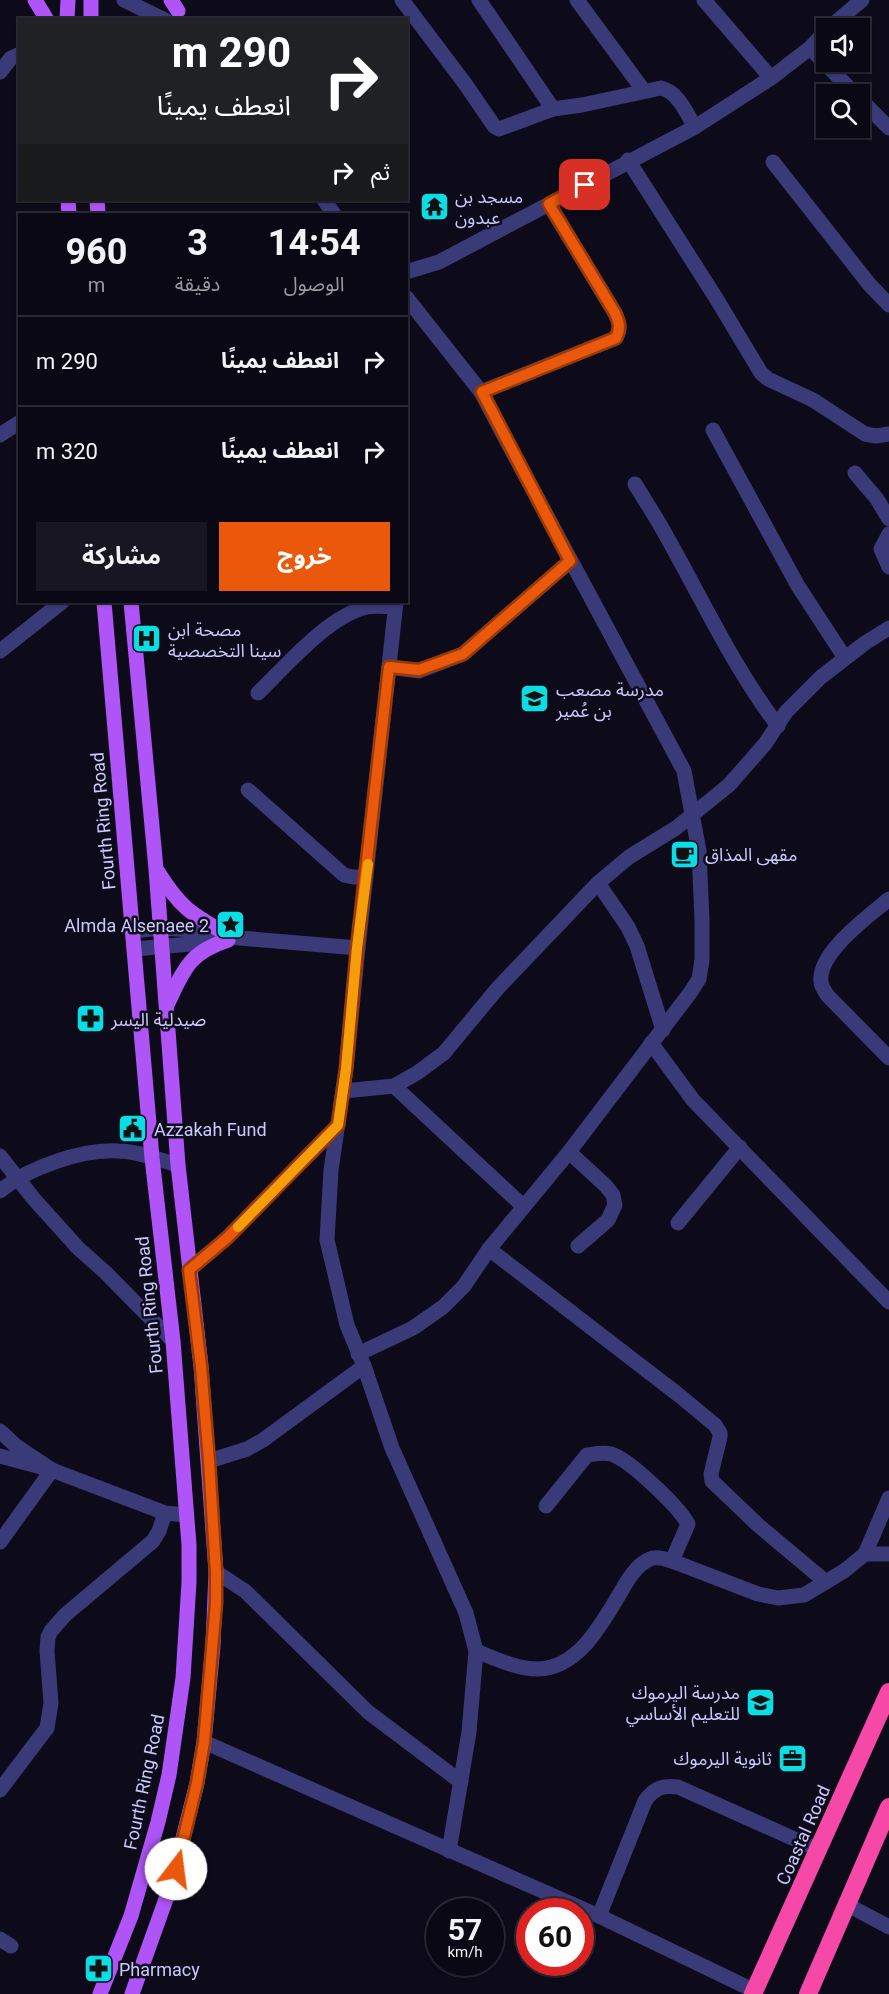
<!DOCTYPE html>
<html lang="ar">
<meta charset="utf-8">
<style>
body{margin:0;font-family:Roboto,"Noto Sans Arabic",sans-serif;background:#181622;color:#f1f3f6;direction:rtl;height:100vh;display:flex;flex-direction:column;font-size:22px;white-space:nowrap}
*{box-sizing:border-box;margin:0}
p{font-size:20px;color:#999aa0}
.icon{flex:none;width:33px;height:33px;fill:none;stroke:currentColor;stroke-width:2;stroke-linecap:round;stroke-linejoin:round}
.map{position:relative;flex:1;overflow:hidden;direction:ltr}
.side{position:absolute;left:18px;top:213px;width:390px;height:390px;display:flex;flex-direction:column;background:#0a0814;border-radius:0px;box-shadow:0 2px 4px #0004,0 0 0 2px #2a2934;direction:rtl}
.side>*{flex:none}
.top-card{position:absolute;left:18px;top:18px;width:390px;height:183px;border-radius:0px;box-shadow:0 2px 4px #0004,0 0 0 2px #2a2934;direction:rtl;background:#202124;color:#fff;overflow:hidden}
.tools{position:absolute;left:816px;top:18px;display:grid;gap:12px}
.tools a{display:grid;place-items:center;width:54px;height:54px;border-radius:0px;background:#0a0814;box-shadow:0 2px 4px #0004,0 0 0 2px #2a2934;font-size:30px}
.speed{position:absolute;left:426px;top:1898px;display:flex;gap:12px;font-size:30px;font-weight:700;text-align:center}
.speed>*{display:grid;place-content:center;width:78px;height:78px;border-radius:50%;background:#0a0814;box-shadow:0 2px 4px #0004,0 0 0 2px #2a2934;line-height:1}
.speed small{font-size:15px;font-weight:400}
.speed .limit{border:9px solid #d22;background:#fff;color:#111}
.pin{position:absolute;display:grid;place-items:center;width:51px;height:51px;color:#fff;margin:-26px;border-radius:12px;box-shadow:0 3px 9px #0006}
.me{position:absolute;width:66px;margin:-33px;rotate:15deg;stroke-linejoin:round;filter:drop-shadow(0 0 4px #0008)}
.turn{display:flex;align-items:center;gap:21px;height:126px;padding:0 18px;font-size:27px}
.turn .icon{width:78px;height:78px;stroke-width:2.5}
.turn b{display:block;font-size:42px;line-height:51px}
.then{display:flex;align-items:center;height:57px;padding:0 18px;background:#0003;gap:12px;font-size:22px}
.eta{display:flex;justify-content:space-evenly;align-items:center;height:102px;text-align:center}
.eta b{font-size:36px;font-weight:700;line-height:42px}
.primary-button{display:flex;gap:12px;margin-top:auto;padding:12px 18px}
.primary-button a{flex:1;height:69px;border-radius:0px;background:#ea580c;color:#fff;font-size:24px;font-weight:700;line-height:69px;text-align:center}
.primary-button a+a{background:#181622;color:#f1f3f6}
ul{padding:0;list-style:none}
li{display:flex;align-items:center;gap:18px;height:90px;padding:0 18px;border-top:2px solid #2a2934}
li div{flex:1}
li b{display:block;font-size:22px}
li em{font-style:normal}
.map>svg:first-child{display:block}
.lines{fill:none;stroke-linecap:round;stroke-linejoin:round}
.street{stroke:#393a77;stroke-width:15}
.primary{stroke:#af54f7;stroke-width:15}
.highway{stroke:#f649a7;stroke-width:18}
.route-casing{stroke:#983908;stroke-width:15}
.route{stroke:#ea580c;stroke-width:10}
.slow{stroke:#f59e0b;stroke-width:10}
.labels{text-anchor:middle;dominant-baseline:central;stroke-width:5;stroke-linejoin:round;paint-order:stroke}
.poi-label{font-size:18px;fill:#cac8fc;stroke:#0d0b1a;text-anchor:start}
.street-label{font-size:18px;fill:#cac8fc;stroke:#0d0b1a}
</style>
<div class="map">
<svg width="889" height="1994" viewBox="0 0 889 1994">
<rect width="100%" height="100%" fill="#0d0b1a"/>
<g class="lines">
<!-- street -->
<g class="street">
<polyline points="124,0 165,20"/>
<path d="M 402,0 L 466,85 L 494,126 L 499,129 L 553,109 L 582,105 L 661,88 C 678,92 686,112 695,127"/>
<polyline points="479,0 553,109"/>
<polyline points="577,0 644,91"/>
<polyline points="704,0 771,78"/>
<polyline points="829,28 862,0"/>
<polyline points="810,48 855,94"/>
<polyline points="0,72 11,58 20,54"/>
<polyline points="860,99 889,128"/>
<polyline points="628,160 716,298 761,373 768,379 813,400 865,434 876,436 889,434"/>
<polyline points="773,162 869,284 889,305"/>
<polyline points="324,200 334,214"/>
<polyline points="406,272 439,262 695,127 771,78 810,48 826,31"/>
<path d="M 481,392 L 616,338 C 621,328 620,323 615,313 L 549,204"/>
<polyline points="713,430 798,586 845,658"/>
<polyline points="0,435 20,422"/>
<polyline points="855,473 877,499 889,519"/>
<path d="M 635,484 C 646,502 658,520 668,539 C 704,603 734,668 778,726"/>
<polyline points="889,534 881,549 889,567"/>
<polyline points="396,602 358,948 346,1069 331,1170 327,1240 347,1325 364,1366 392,1448 466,1613 476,1651 469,1732 449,1851"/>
<polyline points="0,651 62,602"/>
<polyline points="389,667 419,671 463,654 570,561"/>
<path d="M 258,693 C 287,665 328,616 367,607 C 376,605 387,607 395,607"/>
<polyline points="248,790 344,875 353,877 366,877"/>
<polyline points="598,883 628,927 637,946 663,1030"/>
<path d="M 889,899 C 869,916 817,953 821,982 C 821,986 825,991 827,995 L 889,1058"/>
<polyline points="133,931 160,928 194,930 240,938 358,948"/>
<polyline points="135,949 223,941"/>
<polyline points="651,1043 693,1100 889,1302"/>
<polyline points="394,1086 523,1206"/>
<polyline points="344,1091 394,1086 417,1073 444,1053 497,989 598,883 629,857 676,828 729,785 765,744 786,712 821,677 865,643 889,628"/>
<polyline points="569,1152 606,1186 613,1195 615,1205 608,1220 578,1246"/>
<polyline points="0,1156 33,1198 78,1248 105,1272 173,1341"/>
<path d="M 0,1191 C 28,1168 81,1149 118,1151 C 138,1151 159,1160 178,1165"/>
<polyline points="678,1223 740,1147"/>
<polyline points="489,1249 680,1396 715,1425 720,1433 720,1437 711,1474 712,1481 758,1525 826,1582"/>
<polyline points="189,1270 227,1238 338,1125"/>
<polyline points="358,1354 413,1328 443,1307 464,1286 489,1249 569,1152 690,993 699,979 702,960 702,920 699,851 684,771 504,436 481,392 406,297"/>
<polyline points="0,1431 16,1446 52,1470 165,1513 186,1515"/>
<polyline points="0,1456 52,1470 0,1542"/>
<polyline points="209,1461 247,1449 263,1440 364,1366"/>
<path d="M 546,1506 L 587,1455 C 594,1454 604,1452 611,1454 C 629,1459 679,1507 688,1524 L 672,1561"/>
<polyline points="865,1554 889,1498"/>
<polyline points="216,1572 245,1591 368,1712 461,1782"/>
<path d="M 476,1651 C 496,1659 517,1669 538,1669 C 580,1668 603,1621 622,1590 C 628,1579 637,1564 650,1559 C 656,1556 665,1559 672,1561 L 758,1594 L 778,1598 L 804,1595 L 844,1571 L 865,1554 L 889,1554"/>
<polyline points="204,1742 599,1916 755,1991"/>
<polyline points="0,1790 47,1728 51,1703 47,1651 48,1637 51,1631 65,1615 153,1541 159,1531 165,1513"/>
<polyline points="846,1904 889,1927"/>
<path d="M 599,1916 L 645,1801 C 654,1788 663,1785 678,1787 L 819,1850"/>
<polyline points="0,1939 11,1946"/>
</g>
<!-- primary -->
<g class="primary">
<polyline points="35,0 47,20"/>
<polyline points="171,0 178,11"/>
<polyline points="67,20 68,0"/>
<polyline points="91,20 91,0"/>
<polyline points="68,200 69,214"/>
<polyline points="97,200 98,214"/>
<polyline points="131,602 156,869 178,1165 201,1366 216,1572 213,1645 204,1742 197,1783 171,1885 132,1994"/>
<path d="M 158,872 C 181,909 192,914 228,935"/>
<path d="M 167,1005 C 184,970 188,953 228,940"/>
<polyline points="100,1994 131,1916 158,1822 169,1775 183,1678 189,1582 189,1545 173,1341 152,1158 104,602"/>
</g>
<!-- highway -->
<g class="highway">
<polyline points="753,1994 889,1692"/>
<polyline points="808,1994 889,1807"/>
</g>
</g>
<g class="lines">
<defs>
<path id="route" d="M 176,1869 L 197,1783 L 204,1742 L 216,1603 L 216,1572 L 209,1461 L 201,1366 L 189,1270 L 227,1238 L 338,1125 L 346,1069 L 357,948 L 389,667 L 419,670 L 463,654 L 570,561 L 482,392 L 616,338 C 621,328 619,322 615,313 L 549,204 L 585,185"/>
</defs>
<!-- route casing -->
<use href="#route" class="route-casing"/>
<!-- route -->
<use href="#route" class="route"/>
<!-- slow -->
<polyline class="slow" points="238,1227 338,1125 346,1069 357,948 368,864"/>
</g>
<!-- icons -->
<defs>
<symbol id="temple-square" viewBox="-11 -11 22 22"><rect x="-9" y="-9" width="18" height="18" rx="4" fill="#0bdde5" stroke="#0d0b1a"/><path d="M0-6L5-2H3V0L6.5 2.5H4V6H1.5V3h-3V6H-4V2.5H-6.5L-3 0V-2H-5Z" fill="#111"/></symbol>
<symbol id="hospital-square" viewBox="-11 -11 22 22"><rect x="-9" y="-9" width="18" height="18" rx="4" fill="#0bdde5" stroke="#0d0b1a"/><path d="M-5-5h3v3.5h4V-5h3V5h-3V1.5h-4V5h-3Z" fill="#111"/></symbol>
<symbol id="school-square" viewBox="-11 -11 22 22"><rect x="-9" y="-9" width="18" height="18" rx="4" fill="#0bdde5" stroke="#0d0b1a"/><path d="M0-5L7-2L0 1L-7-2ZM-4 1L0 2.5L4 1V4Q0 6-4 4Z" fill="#111"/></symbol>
<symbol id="cafe-square" viewBox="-11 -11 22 22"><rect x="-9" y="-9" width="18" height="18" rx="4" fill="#0bdde5" stroke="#0d0b1a"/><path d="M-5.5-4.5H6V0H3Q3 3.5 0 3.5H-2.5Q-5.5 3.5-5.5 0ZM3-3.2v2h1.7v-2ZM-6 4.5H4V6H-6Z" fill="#111"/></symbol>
<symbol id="sight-square" viewBox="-11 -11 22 22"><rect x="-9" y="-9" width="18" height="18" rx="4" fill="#0bdde5" stroke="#0d0b1a"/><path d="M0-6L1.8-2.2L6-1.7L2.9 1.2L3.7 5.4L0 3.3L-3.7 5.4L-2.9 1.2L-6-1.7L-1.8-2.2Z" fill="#111"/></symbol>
<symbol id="pharmacy-square" viewBox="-11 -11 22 22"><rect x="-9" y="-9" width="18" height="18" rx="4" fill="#0bdde5" stroke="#0d0b1a"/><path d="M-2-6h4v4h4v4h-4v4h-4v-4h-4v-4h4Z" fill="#111"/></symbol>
<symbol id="civic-square" viewBox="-11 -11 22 22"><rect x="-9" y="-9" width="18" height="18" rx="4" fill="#0bdde5" stroke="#0d0b1a"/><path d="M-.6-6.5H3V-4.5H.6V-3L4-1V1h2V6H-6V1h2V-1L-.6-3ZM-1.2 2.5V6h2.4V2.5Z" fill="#111"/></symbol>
<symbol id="office-square" viewBox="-11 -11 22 22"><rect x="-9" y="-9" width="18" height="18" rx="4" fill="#0bdde5" stroke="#0d0b1a"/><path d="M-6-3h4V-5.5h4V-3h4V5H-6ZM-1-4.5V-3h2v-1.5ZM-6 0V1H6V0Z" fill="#111"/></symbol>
</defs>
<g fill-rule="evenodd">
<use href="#temple-square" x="418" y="190" width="33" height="33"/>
<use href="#hospital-square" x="130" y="622" width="33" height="33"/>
<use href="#school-square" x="518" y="682" width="33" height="33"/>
<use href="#cafe-square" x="668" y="838" width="33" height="33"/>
<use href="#sight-square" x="214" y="908" width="33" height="33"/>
<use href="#pharmacy-square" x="74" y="1002" width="33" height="33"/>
<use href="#civic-square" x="116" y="1112" width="33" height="33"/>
<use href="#school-square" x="744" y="1686" width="33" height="33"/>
<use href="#office-square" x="776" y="1742" width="33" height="33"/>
<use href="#pharmacy-square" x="82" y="1952" width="33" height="33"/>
</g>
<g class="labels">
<!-- poi labels -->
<g class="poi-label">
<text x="455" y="196">مسجد بن<tspan x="455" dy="21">عبدون</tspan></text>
<text x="168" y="629">مصحة ابن<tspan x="168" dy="21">سينا التخصصية</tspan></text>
<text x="556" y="689">مدرسة مصعب<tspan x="556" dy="21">بن عُمير</tspan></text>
<text x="705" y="854">مقهى المذاق</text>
<text x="209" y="925" text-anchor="end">Almda Alsenaee 2</text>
<text x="111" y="1019">صيدلية اليسر</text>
<text x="154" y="1129">Azzakah Fund</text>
<text x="740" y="1692" text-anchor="end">مدرسة اليرموك<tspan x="740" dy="21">للتعليم الأساسي</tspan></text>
<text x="772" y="1758" text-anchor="end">ثانوية اليرموك</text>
<text x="119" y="1969">Pharmacy</text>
</g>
<!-- street labels -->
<g class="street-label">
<text transform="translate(103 821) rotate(-95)">Fourth Ring Road</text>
<text transform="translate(149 1305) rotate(-96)">Fourth Ring Road</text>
<text transform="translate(144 1782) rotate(-78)">Fourth Ring Road</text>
<text transform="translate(803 1835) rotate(-66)">Coastal Road</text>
</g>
</g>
</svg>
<div class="tools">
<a><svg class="icon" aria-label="sound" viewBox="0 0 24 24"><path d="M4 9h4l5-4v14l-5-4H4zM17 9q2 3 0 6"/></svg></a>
<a><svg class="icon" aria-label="search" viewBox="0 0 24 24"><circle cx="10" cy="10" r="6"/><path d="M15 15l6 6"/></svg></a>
</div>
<div class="speed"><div>57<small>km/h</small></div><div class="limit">60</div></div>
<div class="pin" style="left:585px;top:185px;background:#d93025"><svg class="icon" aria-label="arrive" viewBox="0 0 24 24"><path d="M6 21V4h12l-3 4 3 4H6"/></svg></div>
<svg class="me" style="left:176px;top:1869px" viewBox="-20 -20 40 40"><circle r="19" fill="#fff"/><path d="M0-13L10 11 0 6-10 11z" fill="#ea580c"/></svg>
<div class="top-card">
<div class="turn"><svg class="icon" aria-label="right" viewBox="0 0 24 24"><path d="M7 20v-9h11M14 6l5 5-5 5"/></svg><div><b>290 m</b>انعطف يمينًا</div></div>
<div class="then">ثم<svg class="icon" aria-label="right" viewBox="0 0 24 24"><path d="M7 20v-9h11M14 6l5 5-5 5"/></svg></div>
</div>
<section class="side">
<div class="eta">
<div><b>14:54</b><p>الوصول</p></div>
<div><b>3</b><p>دقيقة</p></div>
<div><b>960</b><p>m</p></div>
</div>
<ul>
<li><svg class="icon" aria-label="right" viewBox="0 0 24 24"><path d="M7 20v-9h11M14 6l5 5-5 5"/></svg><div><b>انعطف يمينًا</b></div><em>290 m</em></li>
<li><svg class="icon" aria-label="right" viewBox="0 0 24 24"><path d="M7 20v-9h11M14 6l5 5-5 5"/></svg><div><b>انعطف يمينًا</b></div><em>320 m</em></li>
</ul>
<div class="primary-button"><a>خروج</a><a>مشاركة</a></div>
</section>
</div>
